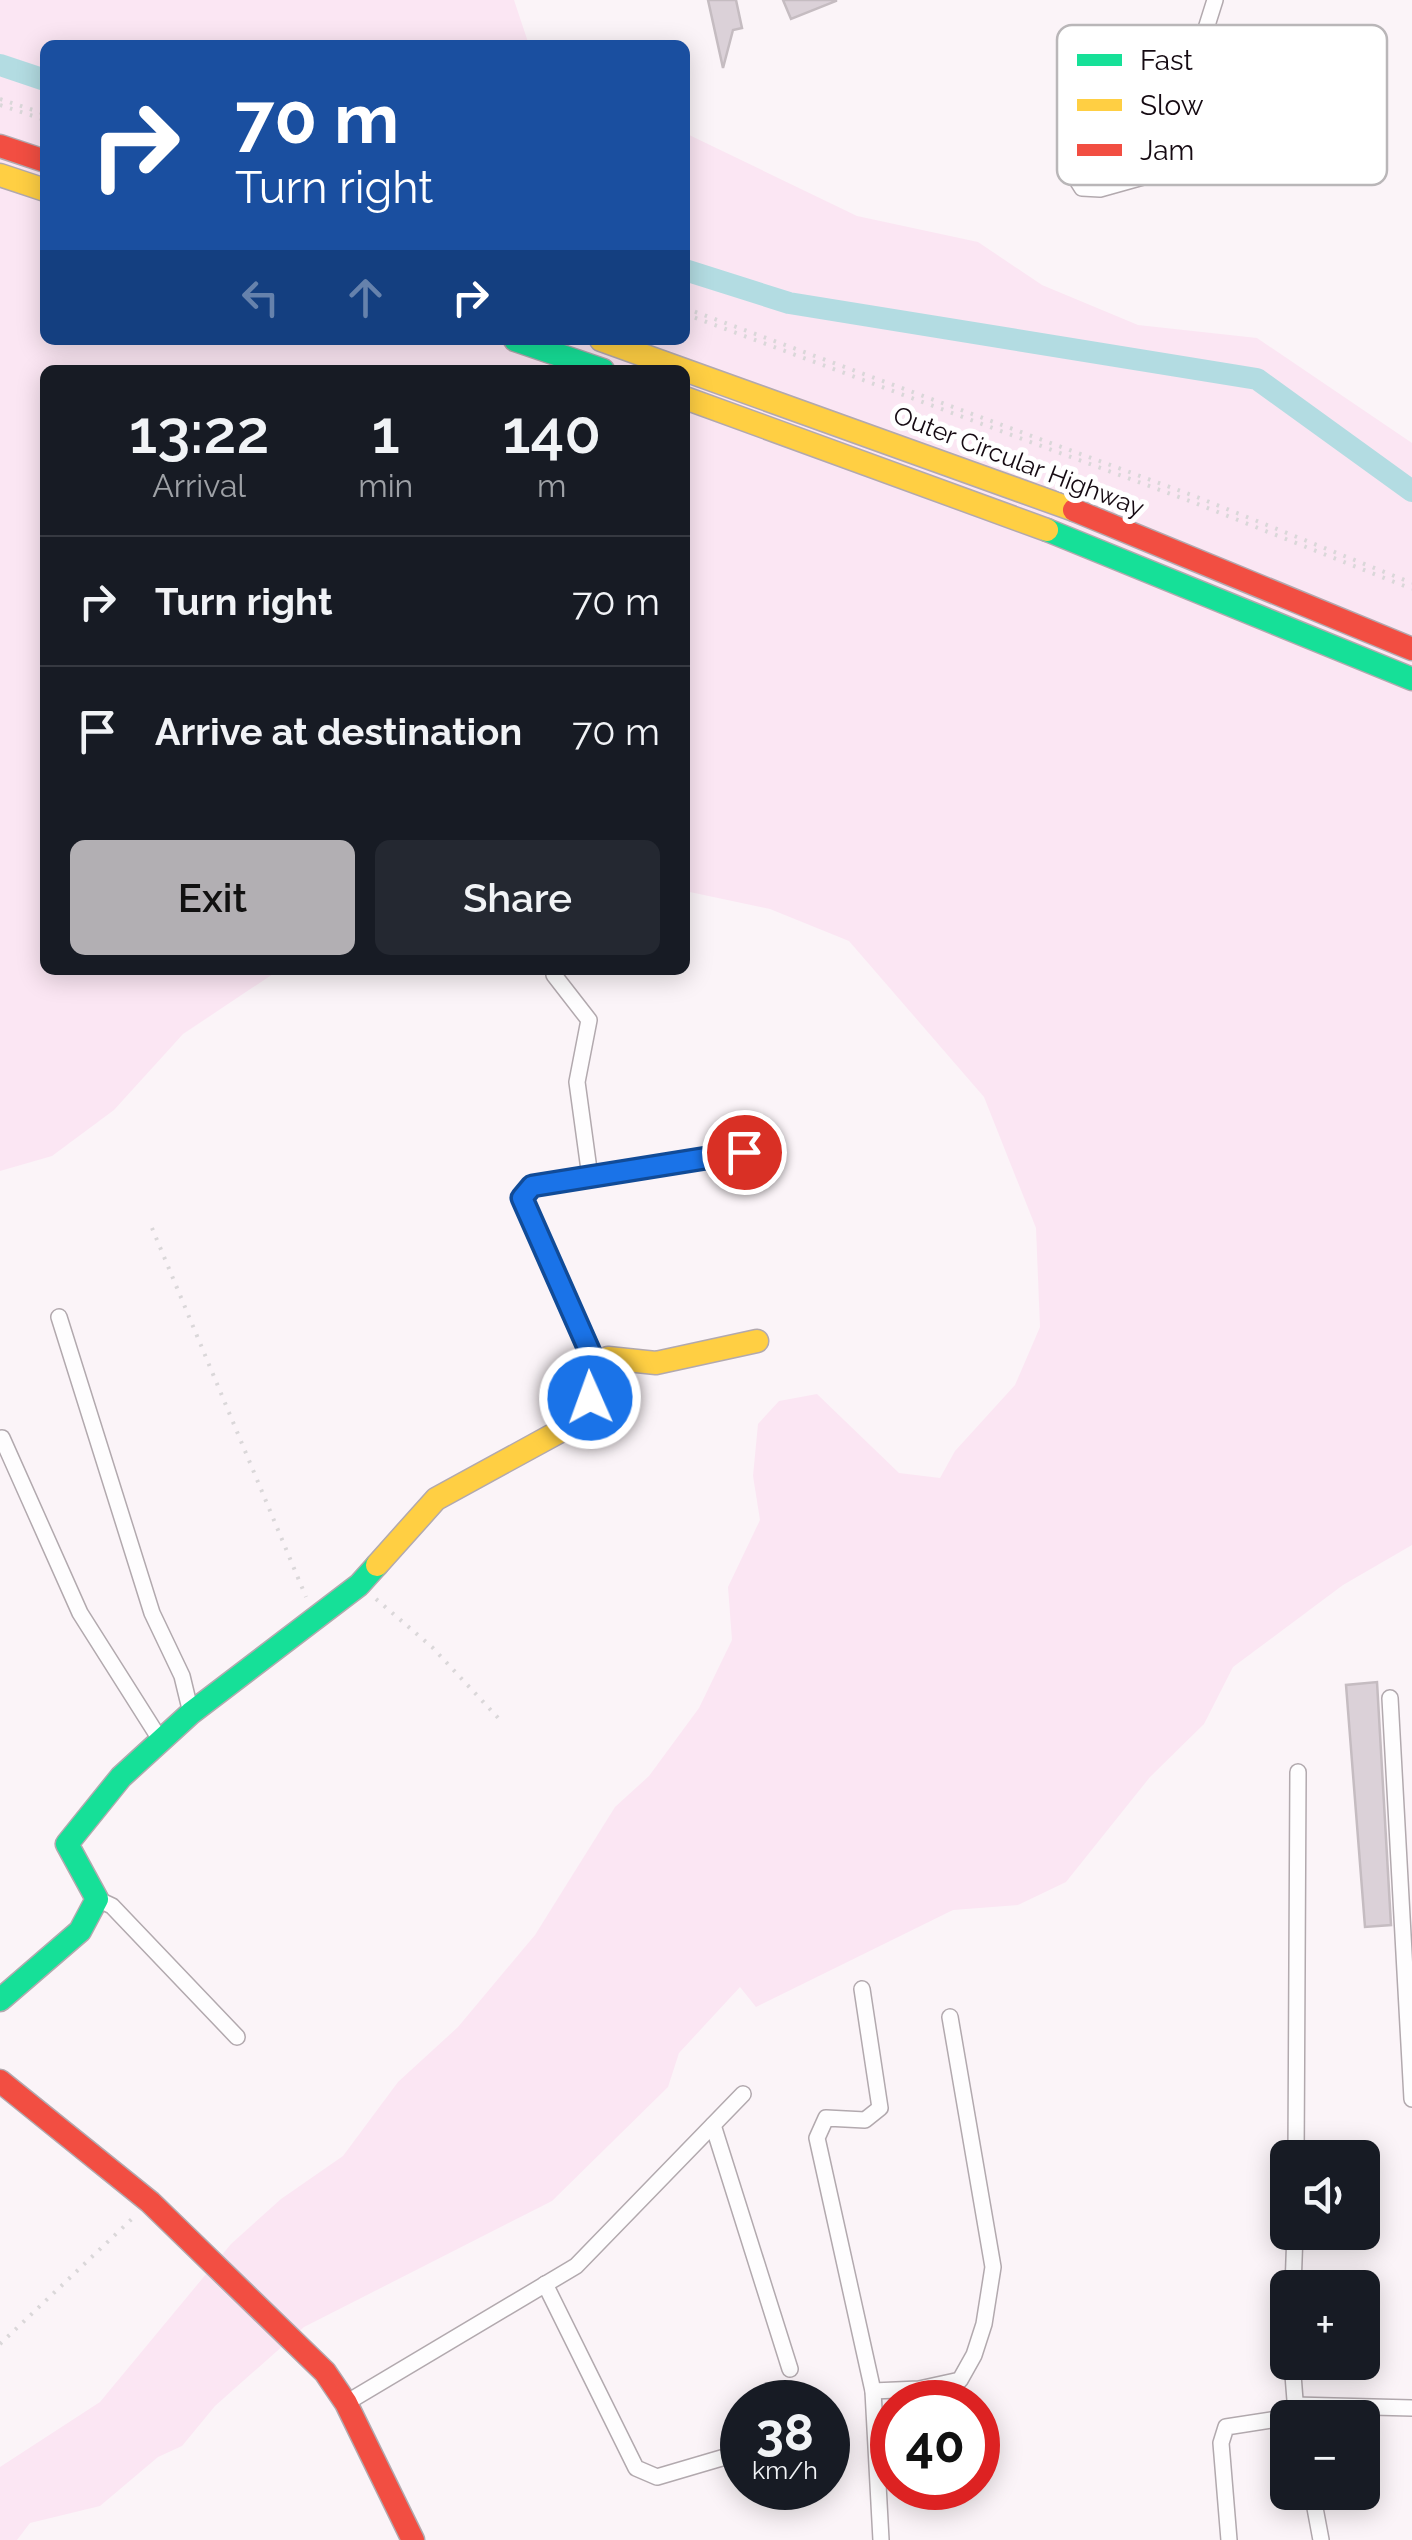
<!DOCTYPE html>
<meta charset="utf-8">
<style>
body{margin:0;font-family:Raleway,sans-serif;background:#242831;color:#f1f3f6;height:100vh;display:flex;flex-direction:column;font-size:38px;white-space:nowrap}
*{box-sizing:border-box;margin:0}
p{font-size:32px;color:#9ea1a6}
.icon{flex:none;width:55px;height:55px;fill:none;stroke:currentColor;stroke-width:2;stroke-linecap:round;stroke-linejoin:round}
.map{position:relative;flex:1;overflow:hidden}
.drawer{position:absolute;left:40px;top:365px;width:650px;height:610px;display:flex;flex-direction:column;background:#171b24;border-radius:15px;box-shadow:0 5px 25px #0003}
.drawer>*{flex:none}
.hud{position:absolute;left:40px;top:40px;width:650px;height:305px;border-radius:15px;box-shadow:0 5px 25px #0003;background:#1a4fa0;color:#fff;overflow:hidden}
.tools{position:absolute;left:1270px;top:2140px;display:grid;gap:20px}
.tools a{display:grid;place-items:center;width:110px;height:110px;border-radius:15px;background:#171b24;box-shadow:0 5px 25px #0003;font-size:50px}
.speed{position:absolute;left:720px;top:2380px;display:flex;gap:20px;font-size:50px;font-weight:700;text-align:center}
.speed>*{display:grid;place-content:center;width:130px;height:130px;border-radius:50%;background:#171b24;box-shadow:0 5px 25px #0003;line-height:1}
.speed small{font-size:25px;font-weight:400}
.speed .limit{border:15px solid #d22;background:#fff;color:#111}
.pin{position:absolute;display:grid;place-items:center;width:85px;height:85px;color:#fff;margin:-42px;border:5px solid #fff;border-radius:50%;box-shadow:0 2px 10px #0007}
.me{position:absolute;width:110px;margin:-55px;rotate:358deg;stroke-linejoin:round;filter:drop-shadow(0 0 8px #0008)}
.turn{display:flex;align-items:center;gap:35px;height:210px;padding:0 30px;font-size:45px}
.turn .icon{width:130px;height:130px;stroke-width:2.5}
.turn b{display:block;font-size:70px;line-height:85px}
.lanes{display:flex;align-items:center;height:95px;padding:0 30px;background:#0003;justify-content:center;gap:50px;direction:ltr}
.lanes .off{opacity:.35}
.eta{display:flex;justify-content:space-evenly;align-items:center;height:170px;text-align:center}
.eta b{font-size:60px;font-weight:600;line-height:70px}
.action{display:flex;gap:20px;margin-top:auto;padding:20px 30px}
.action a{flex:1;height:115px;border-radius:15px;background:#b2afb3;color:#111;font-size:40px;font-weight:600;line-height:115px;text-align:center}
.action a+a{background:#242831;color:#f1f3f6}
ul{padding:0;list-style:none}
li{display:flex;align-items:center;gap:30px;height:130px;padding:0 30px;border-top:2px solid #363941}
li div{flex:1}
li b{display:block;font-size:38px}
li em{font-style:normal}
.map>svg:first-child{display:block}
.green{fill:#fbe6f3}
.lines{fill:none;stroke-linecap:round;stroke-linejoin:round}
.canal{stroke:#b3dce2;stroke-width:22}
.building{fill:#dbd1d8;stroke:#c5bcc1;stroke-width:2.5}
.street-casing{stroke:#b2a9ae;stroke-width:18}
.fast-casing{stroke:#b2a9ae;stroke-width:25}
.slow-casing{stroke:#b2a9ae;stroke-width:25}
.jam-casing{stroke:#b2a9ae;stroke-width:25}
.path{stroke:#dad7d9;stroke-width:4;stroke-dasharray:2.5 8;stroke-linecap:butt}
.street{stroke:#fefdfe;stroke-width:15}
.fast{stroke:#16e098;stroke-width:22}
.slow{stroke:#ffcf43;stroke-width:22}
.jam{stroke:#f24e42;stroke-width:22}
.route-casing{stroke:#114b97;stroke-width:25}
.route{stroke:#1a73e8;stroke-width:18}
.labels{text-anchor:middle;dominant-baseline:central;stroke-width:10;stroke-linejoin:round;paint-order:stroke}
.street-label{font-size:25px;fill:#150a12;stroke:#fff}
.key{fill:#fff;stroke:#b9b6b8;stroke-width:2.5}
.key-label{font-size:28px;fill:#150a12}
</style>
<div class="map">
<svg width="1412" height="2540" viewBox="0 0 1412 2540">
<rect width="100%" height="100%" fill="#fbf4f8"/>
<!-- green -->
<polygon class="green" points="0,0 514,0 529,45 45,45 45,340 685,340 685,133 857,216 978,242 1042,285 1138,325 1257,338 1412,443 1412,1545 1343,1585 1233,1667 1204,1724 1150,1777 1066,1882 1018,1905 953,1910 756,2007 740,1987 679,2053 668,2087 552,2201 304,2327 215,2406 182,2446 158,2457 100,2506 30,2523 17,2540 0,2540 0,2467 100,2402 231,2244 281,2199 343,2156 398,2082 458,2027 535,1935 615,1807 649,1776 699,1708 732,1640 728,1587 760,1520 753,1476 758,1424 779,1401 817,1394 899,1473 940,1478 955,1451 1015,1385 1040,1327 1036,1228 984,1097 849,941 770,909 685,891 685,370 45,370 45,970 279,970 183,1034 114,1110 52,1156 0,1171"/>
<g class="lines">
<!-- canal -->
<g class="canal">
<polyline points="0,65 45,80"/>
<polyline points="685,270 789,303 1257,379 1412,491"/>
</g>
</g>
<!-- building -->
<g class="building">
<polygon points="708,0 736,0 742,28 733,30 723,68"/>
<polygon points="783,0 836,0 836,1 791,19"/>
<polygon points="1377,1682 1391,1925 1365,1927 1346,1685"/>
</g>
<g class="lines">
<defs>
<g id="street">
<polyline points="1189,84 1120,97 1087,119 1068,166 1082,188 1100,189 1143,177 1163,165 1215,0"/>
<polyline points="554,975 589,1020 577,1082 590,1177"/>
<polyline points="59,1317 152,1613 182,1676 191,1713"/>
<polyline points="597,1368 522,1198 532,1186 744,1152"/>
<polyline points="2,1438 80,1613 161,1741"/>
<polyline points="1390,1698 1412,2099"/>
<polyline points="97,1899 112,1906 237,2037"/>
<polyline points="862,1989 880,2108 865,2120 826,2118 817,2138 873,2391 881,2540"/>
<polyline points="713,2125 790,2369"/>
<polyline points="1296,2158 1298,1772"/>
<polyline points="545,2284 636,2468 657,2477 742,2452"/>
<polyline points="1293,2288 1295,2232"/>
<polyline points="1292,2362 1296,2413"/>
<polyline points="873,2391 919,2389 960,2380 974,2355 984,2324 993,2267 950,2017"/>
<polyline points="346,2403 576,2266 743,2094"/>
<polyline points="1295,2405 1412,2408"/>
<polyline points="828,2429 837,2427"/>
<polyline points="1312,2492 1321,2540"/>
<polyline points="1229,2540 1221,2443 1226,2427 1297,2416"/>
</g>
<g id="fast">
<polyline points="515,340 603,370"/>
<polyline points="1047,530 1412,679"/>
<polyline points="0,2000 80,1931 97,1899 67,1844 121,1777 191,1713 359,1585 377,1565"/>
</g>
<g id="slow">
<polyline points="0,175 45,190"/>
<polyline points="601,340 1074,510"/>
<polyline points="685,398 1047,530"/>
<polyline points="377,1565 436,1499 564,1429 590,1397 597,1368 608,1358 656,1363 757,1341"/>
</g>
<g id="jam">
<polyline points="0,146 45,161"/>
<polyline points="1074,510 1412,649"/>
<polyline points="0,2081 150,2202 325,2372 346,2403 413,2540"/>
</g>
</defs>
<!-- street casing -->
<use href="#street" class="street-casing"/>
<!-- fast casing -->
<use href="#fast" class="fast-casing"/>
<!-- slow casing -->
<use href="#slow" class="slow-casing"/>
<!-- jam casing -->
<use href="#jam" class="jam-casing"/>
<!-- path -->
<g class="path">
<polyline points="0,99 45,114"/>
<polyline points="0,105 45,120"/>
<polyline points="685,308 1197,497 1412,583"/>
<polyline points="685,314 1195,503 1412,589"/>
<polyline points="152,1228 306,1597"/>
<polyline points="376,1599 432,1647 501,1721"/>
<polyline points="0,2344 136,2215"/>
</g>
<!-- street -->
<use href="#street" class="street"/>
<!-- fast -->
<use href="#fast" class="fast"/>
<!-- slow -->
<use href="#slow" class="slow"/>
<!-- jam -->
<use href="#jam" class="jam"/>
</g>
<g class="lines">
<defs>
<polyline id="route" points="590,1398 597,1368 522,1198 532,1186 744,1152"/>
</defs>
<!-- route casing -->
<use href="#route" class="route-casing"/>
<!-- route -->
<use href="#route" class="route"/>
</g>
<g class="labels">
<!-- street labels -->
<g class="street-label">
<text transform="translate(1019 461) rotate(21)">Outer Circular Highway</text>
</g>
</g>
<!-- legend -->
<rect x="1057" y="25" width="330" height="160" rx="15" class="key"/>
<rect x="1077" y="54" width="45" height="12" fill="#16e098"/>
<rect x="1077" y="99" width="45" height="12" fill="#ffcf43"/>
<rect x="1077" y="144" width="45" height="12" fill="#f24e42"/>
<g class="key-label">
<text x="1140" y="70">Fast</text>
<text x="1140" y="115">Slow</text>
<text x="1140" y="160">Jam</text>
</g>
</svg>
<div class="tools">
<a><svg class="icon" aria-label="sound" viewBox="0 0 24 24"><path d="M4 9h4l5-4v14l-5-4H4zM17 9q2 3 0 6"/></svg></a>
<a>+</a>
<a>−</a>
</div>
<div class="speed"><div>38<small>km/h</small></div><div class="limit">40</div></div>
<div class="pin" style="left:744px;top:1152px;background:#d93025"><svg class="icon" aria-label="arrive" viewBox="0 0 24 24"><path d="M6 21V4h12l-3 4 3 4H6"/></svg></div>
<svg class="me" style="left:590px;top:1398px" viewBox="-20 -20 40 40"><circle r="17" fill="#1a73e8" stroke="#fff" stroke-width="3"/><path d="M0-11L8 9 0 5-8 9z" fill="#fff"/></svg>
<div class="hud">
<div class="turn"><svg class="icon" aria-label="right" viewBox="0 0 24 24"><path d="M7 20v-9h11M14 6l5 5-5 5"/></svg><div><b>70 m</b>Turn right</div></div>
<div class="lanes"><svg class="icon off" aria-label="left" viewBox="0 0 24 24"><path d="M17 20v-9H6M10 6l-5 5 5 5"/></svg><svg class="icon off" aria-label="ahead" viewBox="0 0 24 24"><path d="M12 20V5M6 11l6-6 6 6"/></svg><svg class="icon" aria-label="right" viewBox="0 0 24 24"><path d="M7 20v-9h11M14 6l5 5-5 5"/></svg></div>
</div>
<section class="drawer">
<div class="eta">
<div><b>13:22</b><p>Arrival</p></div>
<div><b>1</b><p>min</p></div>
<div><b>140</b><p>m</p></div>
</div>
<ul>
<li><svg class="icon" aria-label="right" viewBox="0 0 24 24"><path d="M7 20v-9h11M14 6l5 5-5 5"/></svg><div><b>Turn right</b></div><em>70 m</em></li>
<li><svg class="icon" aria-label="arrive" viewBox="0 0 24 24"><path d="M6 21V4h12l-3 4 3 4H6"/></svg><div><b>Arrive at destination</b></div><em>70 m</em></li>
</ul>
<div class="action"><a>Exit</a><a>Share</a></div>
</section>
</div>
